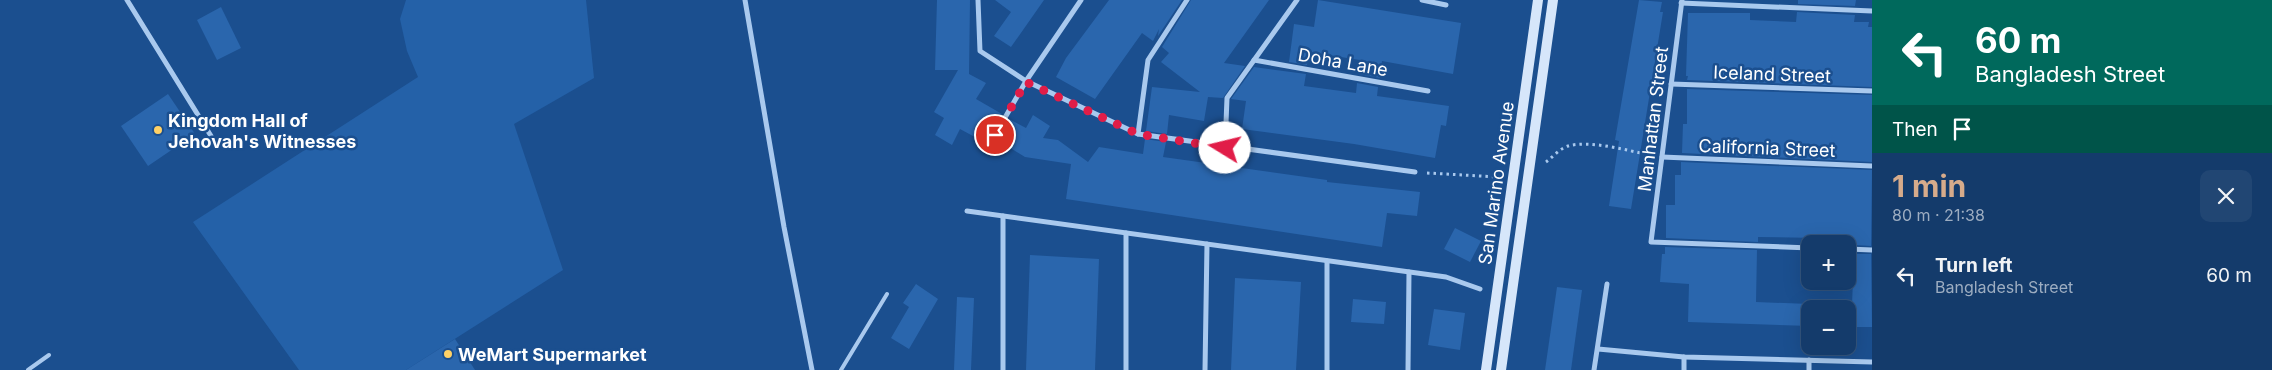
<!DOCTYPE html>
<meta charset="utf-8">
<style>
body{margin:0;font-family:Inter,sans-serif;background:#214673;color:#f1f3f6;height:100vh;display:flex;flex-direction:column;font-size:19px;white-space:nowrap}
*{box-sizing:border-box;margin:0}
p{font-size:16px;color:#9dadc1}
.icon{flex:none;width:28px;height:28px;fill:none;stroke:currentColor;stroke-width:2;stroke-linecap:round;stroke-linejoin:round}
.map{position:relative;flex:1;overflow:hidden}
.sheet{display:flex;flex-direction:column;background:#143b6b;width:400px}
.sheet>*{flex:none}
.hud{background:#00695c;color:#fff;overflow:hidden}
.buttons{position:absolute;left:1801px;top:235px;display:grid;gap:10px}
.buttons a{display:grid;place-items:center;width:55px;height:55px;border-radius:10px;background:#143b6b;box-shadow:0 5px 20px #0002,0 0 0 1px #33557e;font-size:25px}
.pin{position:absolute;display:grid;place-items:center;width:42px;height:42px;color:#fff;margin:-21px;border:2px solid #fff;border-radius:50%;box-shadow:0 1px 5px #0007}
.me{position:absolute;width:55px;margin:-28px;rotate:279deg;stroke-linejoin:round;filter:drop-shadow(0 0 4px #0008)}
.turn{display:flex;align-items:center;gap:18px;height:105px;padding:0 20px;font-size:22px}
.turn .icon{width:65px;height:65px;stroke-width:2.5}
.turn b{display:block;font-size:35px;line-height:42px}
.then{display:flex;align-items:center;height:48px;padding:0 20px;background:#0003;gap:10px;font-size:19px}
.round{display:grid;place-items:center;flex:none;width:52px;height:52px;border-radius:10px;background:#214673}
.summary{display:flex;align-items:center;justify-content:space-between;height:85px;padding:0 20px}
h1{font-size:30px;font-weight:700;line-height:38px;color:#d6ab8b}
ul{padding:0;list-style:none}
li{display:flex;align-items:center;gap:15px;height:75px;padding:0 20px}
li div{flex:1}
li b{display:block;font-size:19px}
li em{font-style:normal}
main{display:flex;flex:1;min-height:0}
.map>svg:first-child{display:block}
.green{fill:#2461a8}
.building{fill:#2a66ad}
.lines{fill:none;stroke-linecap:round;stroke-linejoin:round}
.path{stroke:#a9c9ee;stroke-width:3;stroke-dasharray:2.5 4;stroke-linecap:butt}
.service{stroke:#a9c9ee;stroke-width:4}
.minor{stroke:#a9c9ee;stroke-width:5}
.secondary{stroke:#d6e6fa;stroke-width:10}
.route{stroke:#e11d48;stroke-width:9;stroke-dasharray:0 16.2}
.poi-dot{fill:#ffd166;stroke:#1b4f8f;stroke-width:2}
.labels{text-anchor:middle;dominant-baseline:central;stroke-width:5;stroke-linejoin:round;paint-order:stroke}
.street-label{font-size:18px;fill:#fff;stroke:#1b4f8f}
.poi-label{font-size:18px;font-weight:bold;fill:#fff;stroke:#1b4f8f;text-anchor:start}
</style>
<main>
<div class="map">
<svg width="1872" height="370" viewBox="0 0 1872 370">
<rect width="100%" height="100%" fill="#1b4f8f"/>
<!-- green -->
<polygon class="green" points="406,0 586,0 594,78 514,124 563,270 406,370 299,370 193,222 418,77 407,51 400,19"/>
<!-- building -->
<g class="building">
<polygon points="937,0 970,0 969,74 986,83 976,99 1002,114 991,136 988,134 984,142 960,129 952,145 935,135 944,118 934,112 958,70 935,70"/>
<polygon points="995,0 1044,0 1011,47 994,36 1011,12"/>
<polygon points="1109,0 1182,0 1158,36 1159,29 1153,41 1142,33 1095,99 1056,77 1066,58"/>
<polygon points="1191,0 1269,0 1224,63 1245,66 1223,98 1208,97 1204,121 1169,115 1167,134 1146,131 1152,87 1200,92 1161,62 1169,53 1162,47"/>
<polygon points="1318,0 1461,23 1453,74 1382,61 1380,78 1358,74 1360,60 1309,52 1307,65 1289,62 1294,24 1314,27"/>
<polygon points="1639,0 1662,2 1660,12 1663,12 1631,209 1609,206 1619,141 1615,140"/>
<polygon points="1798,0 1856,0 1855,6 1798,4"/>
<polygon points="221,7 241,48 217,60 197,20"/>
<polygon points="1797,12 1855,15 1854,22 1869,22 1868,27 1872,27 1872,87 1687,80 1688,76 1686,76 1688,13 1750,13 1750,20 1796,22"/>
<polygon points="1254,67 1306,74 1304,86 1356,93 1357,83 1378,87 1377,96 1449,106 1446,126 1441,125 1435,158 1354,144 1242,129 1246,101 1231,99"/>
<polygon points="1687,89 1872,95 1872,162 1682,153 1683,124 1687,124"/>
<polygon points="168,94 195,134 148,166 121,126"/>
<polygon points="1033,115 1050,126 1043,138 1058,140 1088,162 1099,147 1143,154 1145,139 1166,142 1163,157 1327,180 1327,182 1420,192 1417,216 1387,213 1382,247 1066,199 1071,164 1025,157 996,139 1009,119 1026,128"/>
<polygon points="1681,162 1872,170 1871,246 1855,245 1855,241 1819,240 1819,238 1758,237 1758,242 1666,238 1666,205 1675,205 1675,175 1681,175"/>
<polygon points="1455,228 1481,241 1470,262 1444,249"/>
<polygon points="1665,247 1757,250 1756,302 1810,304 1810,326 1688,322 1689,284 1660,282 1662,254 1665,254"/>
<polygon points="1854,254 1871,254 1872,327 1848,327 1848,305 1852,305"/>
<polygon points="1030,255 1099,259 1095,370 1026,370"/>
<polygon points="1235,278 1301,282 1296,370 1231,370"/>
<polygon points="916,284 938,299 909,349 891,338 909,307 903,303"/>
<polygon points="1557,287 1582,290 1571,370 1545,370"/>
<polygon points="957,297 974,298 971,370 954,370"/>
<polygon points="1353,299 1386,302 1384,324 1351,322"/>
<polygon points="1434,309 1465,313 1460,350 1428,345"/>
<polygon points="455,339 475,370 406,370"/>
</g>
<g class="lines">
<!-- path -->
<g class="path">
<path d="M 1546,162 C 1553,157 1559,149 1568,146 C 1589,140 1627,150 1649,155"/>
<polyline points="1427,173 1498,177"/>
</g>
<!-- service -->
<g class="service">
<polyline points="28,370 49,355"/>
<polyline points="841,370 887,294"/>
</g>
<!-- minor -->
<g class="minor">
<polyline points="127,0 211,136"/>
<polyline points="745,0 784,227 812,370"/>
<polyline points="978,0 980,51 1026,81 1138,134 1415,172"/>
<polyline points="1422,0 1446,5"/>
<polyline points="1682,0 1651,242 1810,248"/>
<polyline points="1681,3 1872,11"/>
<polyline points="1254,60 1428,91"/>
<polyline points="1671,84 1872,91"/>
<polyline points="1138,134 1148,60 1187,0"/>
<polyline points="995,135 1026,81 1081,0"/>
<polyline points="1225,148 1227,98 1297,0"/>
<polyline points="1662,157 1872,166"/>
<polyline points="967,211 1446,277 1480,289"/>
<polyline points="1848,249 1872,250"/>
<polyline points="1598,349 1684,357 1872,362"/>
<polyline points="1003,370 1003,216"/>
<polyline points="1126,370 1126,233"/>
<polyline points="1205,370 1207,244"/>
<polyline points="1327,370 1327,261"/>
<polyline points="1408,370 1409,272"/>
<polyline points="1594,370 1607,284"/>
<polyline points="1684,370 1684,357"/>
<polyline points="1809,370 1809,360"/>
</g>
<!-- secondary -->
<g class="secondary">
<polyline points="1486,370 1538,0"/>
<polyline points="1501,370 1553,0"/>
</g>
</g>
<g class="lines">
<!-- route -->
<polyline class="route" points="995,135 1026,82 1138,134 1225,148"/>
</g>
<!-- markers -->
<g class="poi-dot">
<circle cx="158" cy="130" r="5"/>
<circle cx="448" cy="354" r="5"/>
</g>
<g class="labels">
<!-- street labels -->
<g class="street-label">
<text transform="translate(1343 62) rotate(10)">Doha Lane</text>
<text transform="translate(1772 74) rotate(2)">Iceland Street</text>
<text transform="translate(1653 119) rotate(-83)">Manhattan Street</text>
<text transform="translate(1767 148) rotate(2)">California Street</text>
<text transform="translate(1496 183) rotate(-82)">San Marino Avenue</text>
</g>
<!-- poi labels -->
<g class="poi-label">
<text x="168" y="120">Kingdom Hall of<tspan x="168" dy="21">Jehovah's Witnesses</tspan></text>
<text x="458" y="354">WeMart Supermarket</text>
</g>
</g>
</svg>
<div class="buttons">
<a>+</a>
<a>−</a>
</div>
<div class="pin" style="left:995px;top:135px;background:#d93025"><svg class="icon" aria-label="arrive" viewBox="0 0 24 24"><path d="M6 21V4h12l-3 4 3 4H6"/></svg></div>
<svg class="me" style="left:1225px;top:148px" viewBox="-20 -20 40 40"><circle r="19" fill="#fff"/><path d="M0-13L10 11 0 6-10 11z" fill="#e11d48"/></svg>
</div>
<section class="sheet">
<div class="hud">
<div class="turn"><svg class="icon" aria-label="left" viewBox="0 0 24 24"><path d="M17 20v-9H6M10 6l-5 5 5 5"/></svg><div><b>60 m</b>Bangladesh Street</div></div>
<div class="then">Then<svg class="icon" aria-label="arrive" viewBox="0 0 24 24"><path d="M6 21V4h12l-3 4 3 4H6"/></svg></div>
</div>
<div class="summary"><div><h1>1 min</h1><p>80 m · 21:38</p></div><a class="round"><svg class="icon" aria-label="close" viewBox="0 0 24 24"><path d="M6 6l12 12M18 6L6 18"/></svg></a></div>
<ul>
<li><svg class="icon" aria-label="left" viewBox="0 0 24 24"><path d="M17 20v-9H6M10 6l-5 5 5 5"/></svg><div><b>Turn left</b><p>Bangladesh Street</p></div><em>60 m</em></li>
</ul>
</section>
</main>
